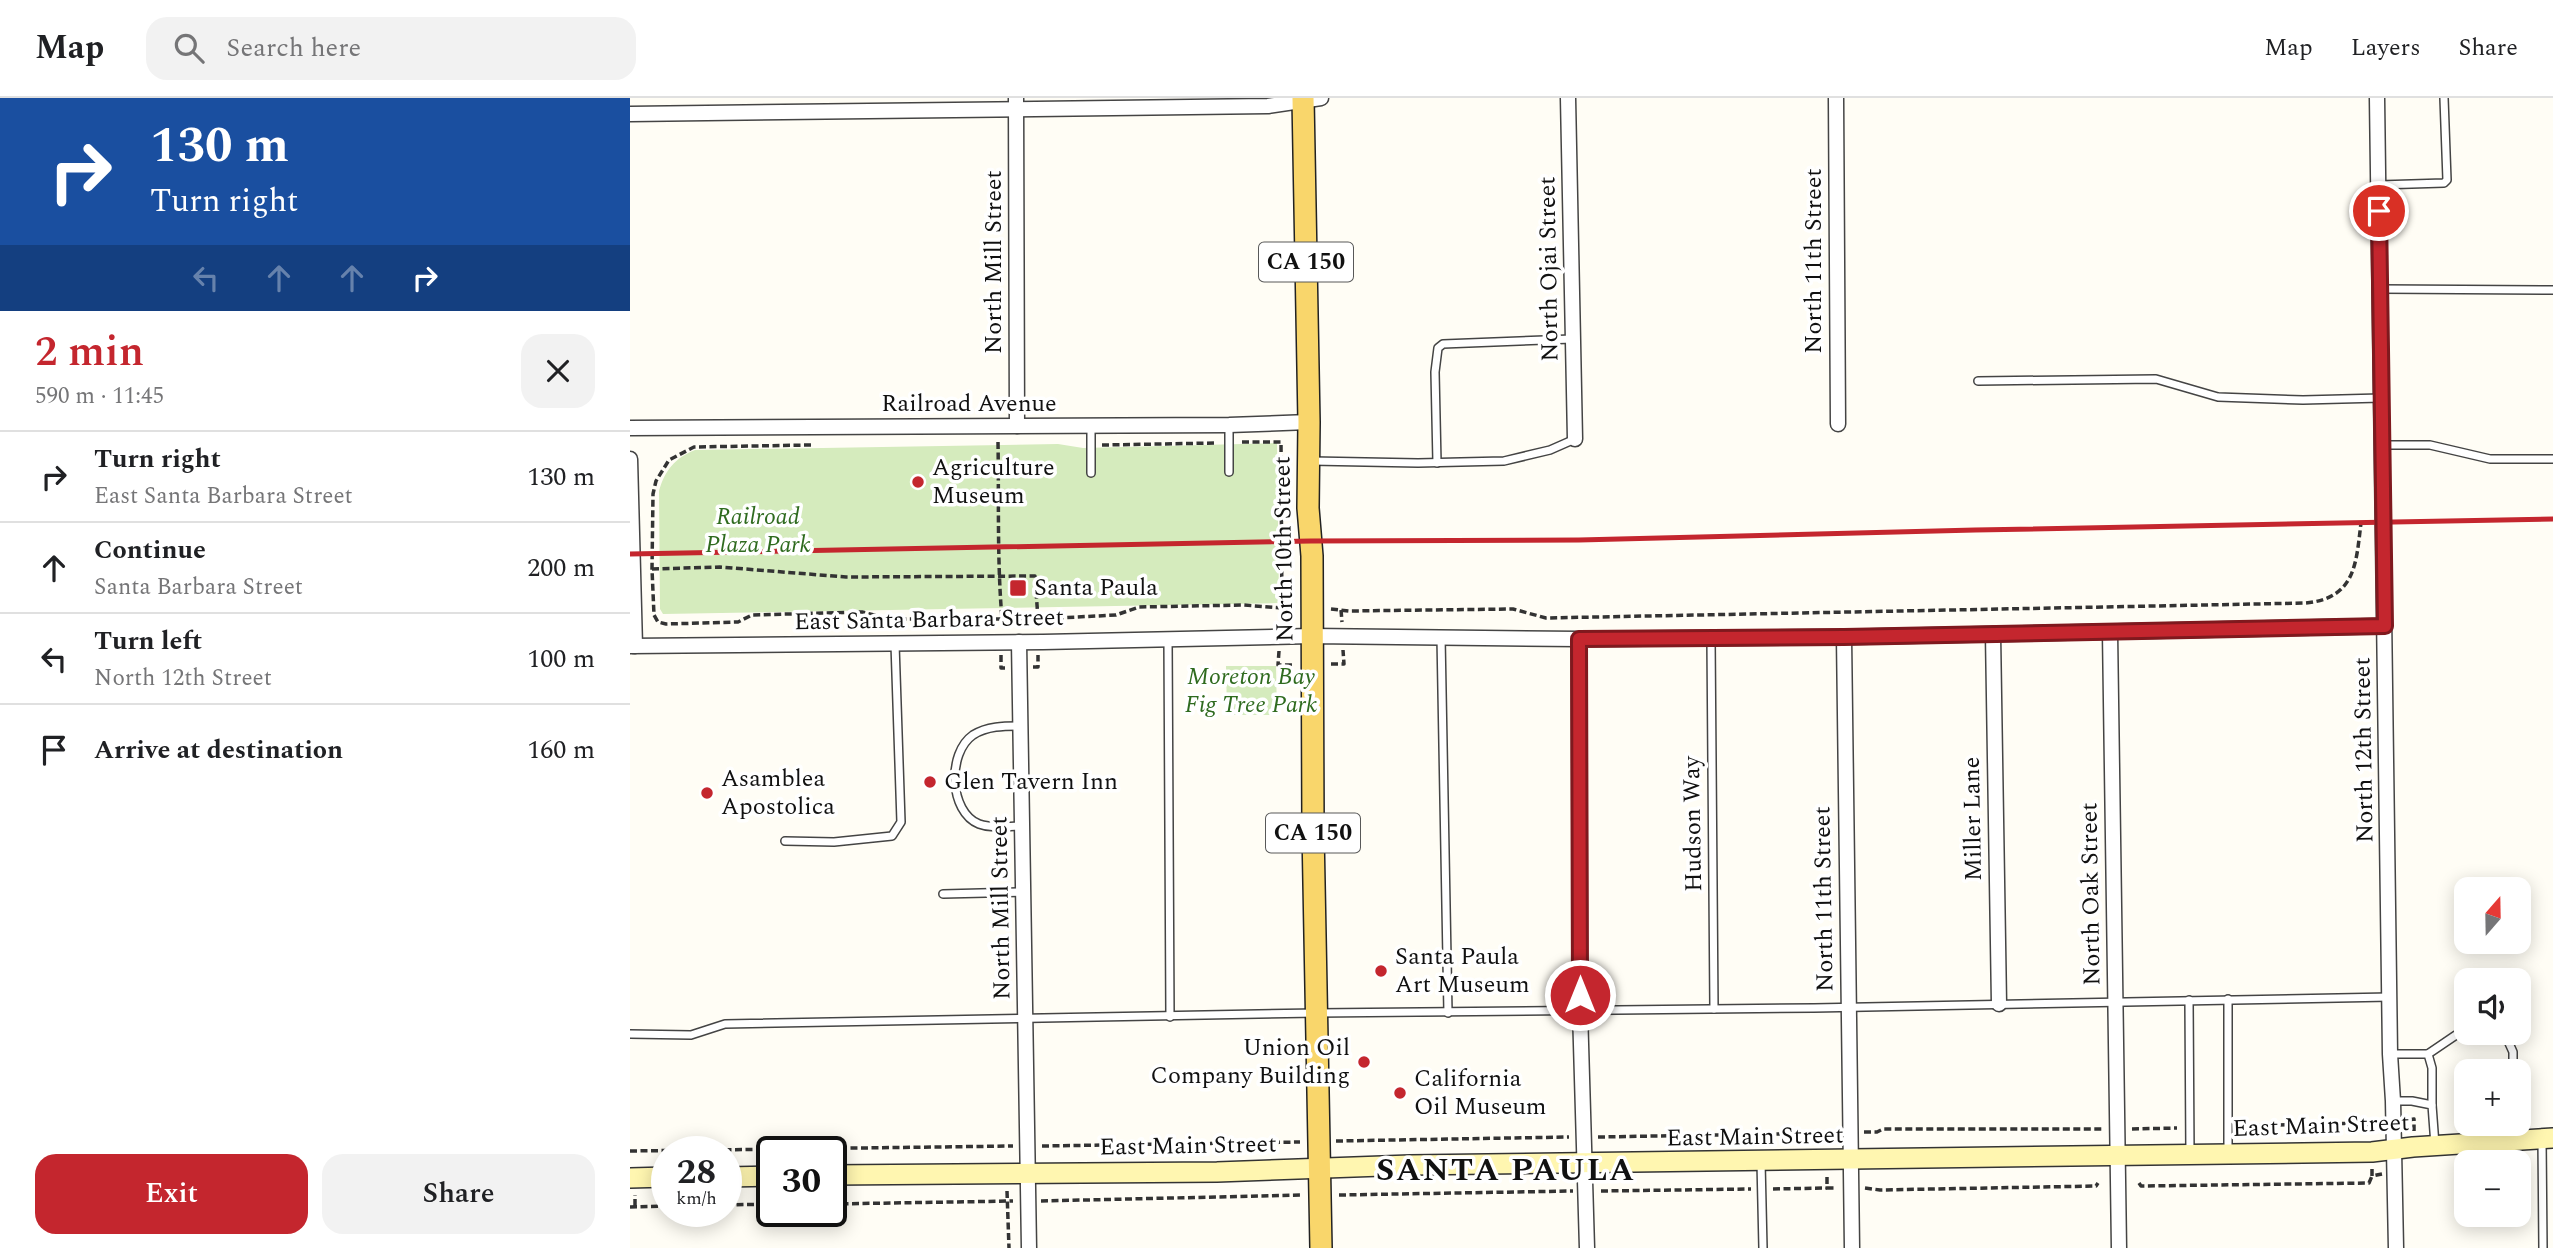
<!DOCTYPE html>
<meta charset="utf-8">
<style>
body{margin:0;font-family:Spectral,serif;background:#f2f2f2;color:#202124;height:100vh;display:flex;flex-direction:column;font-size:26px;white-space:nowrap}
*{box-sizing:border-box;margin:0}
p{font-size:23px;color:#757577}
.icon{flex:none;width:38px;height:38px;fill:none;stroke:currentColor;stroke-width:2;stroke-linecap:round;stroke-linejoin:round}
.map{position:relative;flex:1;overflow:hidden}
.details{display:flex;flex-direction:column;background:#fff;width:630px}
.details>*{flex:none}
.banner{background:#1a4fa0;color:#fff;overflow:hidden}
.needle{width:46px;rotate:20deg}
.tools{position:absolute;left:1824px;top:779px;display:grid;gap:14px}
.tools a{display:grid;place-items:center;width:77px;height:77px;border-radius:14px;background:#fff;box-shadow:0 4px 18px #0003;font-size:35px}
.speed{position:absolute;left:21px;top:1038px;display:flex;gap:14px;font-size:35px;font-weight:700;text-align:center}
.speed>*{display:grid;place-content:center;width:91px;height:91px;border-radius:50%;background:#fff;box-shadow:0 4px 18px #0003;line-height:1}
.speed small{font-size:18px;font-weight:400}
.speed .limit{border:4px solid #111;border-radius:10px;background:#fff;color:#111}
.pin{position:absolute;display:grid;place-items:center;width:60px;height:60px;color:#fff;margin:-30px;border:4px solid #fff;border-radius:50%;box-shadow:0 2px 7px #0007}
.me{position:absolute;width:77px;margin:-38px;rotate:0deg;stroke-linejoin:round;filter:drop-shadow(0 0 5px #0008)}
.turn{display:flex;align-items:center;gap:24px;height:147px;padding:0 35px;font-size:32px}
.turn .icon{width:91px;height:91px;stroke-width:2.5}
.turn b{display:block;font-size:49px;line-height:60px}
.lanes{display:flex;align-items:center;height:66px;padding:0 35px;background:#0003;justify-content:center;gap:35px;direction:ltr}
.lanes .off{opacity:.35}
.round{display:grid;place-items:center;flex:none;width:74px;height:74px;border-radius:21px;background:#f2f2f2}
.summary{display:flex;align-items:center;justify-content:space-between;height:119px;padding:0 35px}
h1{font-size:42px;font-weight:600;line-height:52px;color:#c4262e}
.button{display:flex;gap:14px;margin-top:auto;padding:14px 35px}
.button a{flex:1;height:80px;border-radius:21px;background:#c4262e;color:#fff;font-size:28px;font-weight:600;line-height:80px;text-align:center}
.button a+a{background:#f2f2f2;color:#202124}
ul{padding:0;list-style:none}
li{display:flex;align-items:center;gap:21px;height:91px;padding:0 35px;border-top:2px solid #e0e0e0}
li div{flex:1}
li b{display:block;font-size:26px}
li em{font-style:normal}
header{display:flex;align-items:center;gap:42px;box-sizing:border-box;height:98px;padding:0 35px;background:#fff;border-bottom:2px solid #e0e0e0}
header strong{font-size:33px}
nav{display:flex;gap:38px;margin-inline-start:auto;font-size:24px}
.search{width:490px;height:63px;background:#f2f2f2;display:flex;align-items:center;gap:18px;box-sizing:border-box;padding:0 24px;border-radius:21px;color:#757577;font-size:26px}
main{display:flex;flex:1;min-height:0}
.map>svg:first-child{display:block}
.green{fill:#d5ebbd}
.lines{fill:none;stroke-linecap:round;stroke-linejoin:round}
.lane-casing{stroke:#444;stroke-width:10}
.street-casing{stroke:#444;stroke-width:17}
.secondary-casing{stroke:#333;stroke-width:22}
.primary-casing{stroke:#222;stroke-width:24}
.path{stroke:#333;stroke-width:3.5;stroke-dasharray:7 3.5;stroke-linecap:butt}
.lane{stroke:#fff;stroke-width:7}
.street{stroke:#fff;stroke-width:14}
.secondary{stroke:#fff6b0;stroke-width:19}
.primary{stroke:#f9d66b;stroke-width:21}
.rail{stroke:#c4262e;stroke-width:5}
.route-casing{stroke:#7f191e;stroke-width:18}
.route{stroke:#c4262e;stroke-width:12}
.poi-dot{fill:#c4262e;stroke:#fff;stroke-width:2.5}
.labels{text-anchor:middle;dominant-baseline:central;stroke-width:7;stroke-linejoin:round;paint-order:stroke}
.shield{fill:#fff;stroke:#585858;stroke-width:2}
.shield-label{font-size:23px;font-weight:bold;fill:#111}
.street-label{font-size:24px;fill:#111;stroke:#fff}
.poi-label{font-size:24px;fill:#111;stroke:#fff;text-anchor:start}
.park-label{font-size:24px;font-style:italic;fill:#2f6b1f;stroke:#fff}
.district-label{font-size:32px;font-weight:bold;letter-spacing:2px;fill:#111;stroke:#fff}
</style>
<header>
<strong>Map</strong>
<div class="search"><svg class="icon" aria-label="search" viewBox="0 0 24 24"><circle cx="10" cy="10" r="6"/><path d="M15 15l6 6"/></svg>Search here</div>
<nav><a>Map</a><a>Layers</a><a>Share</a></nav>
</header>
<main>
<section class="details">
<div class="banner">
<div class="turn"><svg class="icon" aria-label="right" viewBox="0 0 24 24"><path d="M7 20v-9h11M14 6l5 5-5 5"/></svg><div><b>130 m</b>Turn right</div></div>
<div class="lanes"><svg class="icon off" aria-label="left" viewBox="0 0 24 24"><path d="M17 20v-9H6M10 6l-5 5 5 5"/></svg><svg class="icon off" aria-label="ahead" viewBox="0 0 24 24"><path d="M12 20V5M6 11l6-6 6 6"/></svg><svg class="icon off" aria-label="ahead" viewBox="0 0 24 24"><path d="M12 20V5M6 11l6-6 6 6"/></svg><svg class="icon" aria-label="right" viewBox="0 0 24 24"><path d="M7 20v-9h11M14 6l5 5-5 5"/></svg></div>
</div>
<div class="summary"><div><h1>2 min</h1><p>590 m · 11:45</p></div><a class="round"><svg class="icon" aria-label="close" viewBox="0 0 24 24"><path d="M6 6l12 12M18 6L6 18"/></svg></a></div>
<ul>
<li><svg class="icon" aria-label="right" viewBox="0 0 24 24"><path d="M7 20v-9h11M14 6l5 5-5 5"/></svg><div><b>Turn right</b><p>East Santa Barbara Street</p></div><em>130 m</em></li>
<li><svg class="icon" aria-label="ahead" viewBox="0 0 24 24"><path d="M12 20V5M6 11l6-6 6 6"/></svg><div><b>Continue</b><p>Santa Barbara Street</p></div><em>200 m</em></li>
<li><svg class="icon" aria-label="left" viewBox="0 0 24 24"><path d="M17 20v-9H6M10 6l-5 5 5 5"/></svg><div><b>Turn left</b><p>North 12th Street</p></div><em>100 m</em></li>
<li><svg class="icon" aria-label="arrive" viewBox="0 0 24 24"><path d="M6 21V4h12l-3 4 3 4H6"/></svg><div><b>Arrive at destination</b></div><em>160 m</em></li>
</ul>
<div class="button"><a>Exit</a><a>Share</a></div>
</section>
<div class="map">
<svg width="1923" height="1150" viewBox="0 0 1923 1150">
<rect width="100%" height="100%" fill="#fffdf5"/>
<!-- green -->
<g class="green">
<path d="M 647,345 L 649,505 L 33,516 L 30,511 L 29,393 C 35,372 45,360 65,352 L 428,346 L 453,350 Z"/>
<polygon points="596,568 646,568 647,617 597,617"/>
</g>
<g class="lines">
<defs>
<g id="lane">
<polyline points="1749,87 1814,85 1817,82 1814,0"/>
<polyline points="1750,191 1923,192"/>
<polyline points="1348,283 1526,281 1588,299 1673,302 1751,300"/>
<polyline points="599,327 599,374"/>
<polyline points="461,329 461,375"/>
<polyline points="1752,347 1800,347 1860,361 1923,361"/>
<polyline points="682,363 788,365 874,363 920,352 945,341"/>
<polyline points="807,365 805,274 808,250 813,246 942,241"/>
<polyline points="811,539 818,915"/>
<polyline points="538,541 540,919"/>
<polyline points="1081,541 1084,911"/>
<path d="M 390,628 C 374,628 357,628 343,637 C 317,655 319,714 349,726 C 362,731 378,728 392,728"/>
<polyline points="155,743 204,744 262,738 271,724 265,546"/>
<polyline points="313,796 393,794"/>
<polyline points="1598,901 1598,1056"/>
<polyline points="1559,902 1560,1056"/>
<polyline points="1874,934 1883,954 1883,973"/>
<polyline points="0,936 61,937 95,926 687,915 1184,910 1760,899"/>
<polyline points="1760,956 1798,956 1802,970 1802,1007"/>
<polyline points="1798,956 1826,937 1836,934"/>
<polyline points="1763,1003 1782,1003 1802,1007 1805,1047"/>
<polyline points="1884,1026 1884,1042"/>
<polyline points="1912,1042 1913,1150"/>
<polyline points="1131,1064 1133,1150"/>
</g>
<g id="street">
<polyline points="386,0 387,328"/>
<polyline points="938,0 945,341"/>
<polyline points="1206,0 1208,326"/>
<polyline points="1747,0 1760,956 1763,1003 1766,1150"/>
<polyline points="0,16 638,8 691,0"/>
<polyline points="0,330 599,327 679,324"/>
<polyline points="0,361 5,548"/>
<polyline points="1480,534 1489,1150"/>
<polyline points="1363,536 1369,906"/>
<polyline points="1214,539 1222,1150"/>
<polyline points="949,541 950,912 957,1150"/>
<polyline points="389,544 399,1150"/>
<polyline points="0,548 413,544 682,538 949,541 1214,539 1755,528"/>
</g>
<g id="secondary">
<polyline points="201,1077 587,1074 780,1067 1742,1054 1783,1049 1923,1040"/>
<polyline points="96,1079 142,1078"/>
<polyline points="0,1080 37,1079"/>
</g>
<polyline id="primary" points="673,0 679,324 678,410 682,458 683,733 691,1150"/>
</defs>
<!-- lane casing -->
<use href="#lane" class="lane-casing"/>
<!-- street casing -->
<use href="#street" class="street-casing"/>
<!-- secondary casing -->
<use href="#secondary" class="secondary-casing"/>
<!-- primary casing -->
<use href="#primary" class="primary-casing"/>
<!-- path -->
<g class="path">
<path d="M 368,344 C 369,403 367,462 372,521"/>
<polyline points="612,344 651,344 652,524"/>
<polyline points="181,347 64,349 39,362 26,383 23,396 22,471 24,517 28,524 36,526 108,524 122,517 232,514 260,521 408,521 486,517 509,509 613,507 666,511"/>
<polyline points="472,347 586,345"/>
<polyline points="22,471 90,469 216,479 405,478 408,521"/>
<path d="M 701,511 L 719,513 L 883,511 L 916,520 L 1676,505 C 1726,500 1726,465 1731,425"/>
<polyline points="711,512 712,524"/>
<polyline points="649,553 648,567 665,567"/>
<polyline points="371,557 371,570 375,570"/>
<polyline points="701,566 714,566 713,552"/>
<polyline points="403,569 408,569 408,557"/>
<polyline points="1779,1022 1784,1021 1784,1033"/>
<polyline points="1607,1028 1737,1025 1741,1030 1751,1028"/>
<polyline points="1502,1031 1547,1030"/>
<polyline points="1234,1034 1247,1034 1253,1031 1474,1031"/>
<polyline points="968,1039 1205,1035"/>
<polyline points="706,1043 939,1039"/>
<polyline points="412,1048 670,1044"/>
<polyline points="0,1053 383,1048"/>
<polyline points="1742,1071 1742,1078 1752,1076"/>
<polyline points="1197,1079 1197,1090 1206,1090"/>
<polyline points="1509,1085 1511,1088 1739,1085 1742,1078"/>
<polyline points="1235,1090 1250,1092 1466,1088 1468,1085"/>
<polyline points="1143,1091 1197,1090"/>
<polyline points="377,1093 379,1150"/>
<polyline points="971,1093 1121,1091"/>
<polyline points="709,1097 943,1093"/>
<polyline points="411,1103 673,1097"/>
<polyline points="201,1106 383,1103"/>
<polyline points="96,1107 142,1106"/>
<polyline points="5,1108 5,1097"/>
<polyline points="0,1109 37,1108"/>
</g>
<!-- lane -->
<use href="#lane" class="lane"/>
<!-- street -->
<use href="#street" class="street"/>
<!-- secondary -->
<use href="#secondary" class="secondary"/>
<!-- primary -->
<use href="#primary" class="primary"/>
<!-- rail -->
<polyline class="rail" points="0,456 681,443 949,442 1345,432 1923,421"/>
</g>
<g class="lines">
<defs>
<polyline id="route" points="950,897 949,541 1214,539 1755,528 1749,113"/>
</defs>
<!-- route casing -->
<use href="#route" class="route-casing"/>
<!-- route -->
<use href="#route" class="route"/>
</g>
<!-- markers -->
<g class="poi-dot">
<circle cx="288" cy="384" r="7"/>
<rect x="379" y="481" width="18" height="18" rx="3.5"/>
<circle cx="300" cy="684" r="7"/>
<circle cx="77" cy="695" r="7"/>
<circle cx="751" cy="873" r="7"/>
<circle cx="734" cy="964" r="7"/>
<circle cx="770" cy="995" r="7"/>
</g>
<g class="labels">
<!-- shield labels -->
<g class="shield">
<rect x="629" y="144.5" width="94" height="39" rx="5"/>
<rect x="636" y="715.5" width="94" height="39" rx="5"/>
</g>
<g class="shield-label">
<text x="676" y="164">CA 150</text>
<text x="683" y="735">CA 150</text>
</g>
<!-- street labels -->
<g class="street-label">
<text transform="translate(1184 163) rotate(-90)">North 11th Street</text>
<text transform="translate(364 164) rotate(-90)">North Mill Street</text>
<text transform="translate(919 171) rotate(-91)">North Ojai Street</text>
<text x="339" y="306">Railroad Avenue</text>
<text transform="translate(654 451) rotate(-91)">North 10th Street</text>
<text transform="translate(299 522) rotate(-1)">East Santa Barbara Street</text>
<text transform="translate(1734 652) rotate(-91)">North 12th Street</text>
<text transform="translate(1343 721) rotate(-91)">Miller Lane</text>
<text transform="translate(1063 726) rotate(-91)">Hudson Way</text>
<text transform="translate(1461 796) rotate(-91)">North Oak Street</text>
<text transform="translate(1194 801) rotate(-91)">North 11th Street</text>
<text transform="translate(371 810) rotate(-91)">North Mill Street</text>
<text transform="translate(1691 1028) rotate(-2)">East Main Street</text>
<text transform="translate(1125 1039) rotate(-1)">East Main Street</text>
<text transform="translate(558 1048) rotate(-1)">East Main Street</text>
</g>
<!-- poi labels -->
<g class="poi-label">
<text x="302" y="370">Agriculture<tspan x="302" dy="28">Museum</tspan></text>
<text x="404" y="490">Santa Paula</text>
<text x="91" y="681">Asamblea<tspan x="91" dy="28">Apostolica</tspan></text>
<text x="314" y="684">Glen Tavern Inn</text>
<text x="765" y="859">Santa Paula<tspan x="765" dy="28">Art Museum</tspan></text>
<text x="720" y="950" text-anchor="end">Union Oil<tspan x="720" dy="28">Company Building</tspan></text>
<text x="784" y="981">California<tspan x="784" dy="28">Oil Museum</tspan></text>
</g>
<!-- park labels -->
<g class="park-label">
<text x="128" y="419">Railroad<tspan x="128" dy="28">Plaza Park</tspan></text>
<text x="621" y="579">Moreton Bay<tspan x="621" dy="28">Fig Tree Park</tspan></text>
</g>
<!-- district labels -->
<g class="district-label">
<text x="876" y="1072">SANTA PAULA</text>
</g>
</g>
</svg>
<div class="tools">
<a><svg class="needle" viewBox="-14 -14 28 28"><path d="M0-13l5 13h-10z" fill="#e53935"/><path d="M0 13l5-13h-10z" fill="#757577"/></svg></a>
<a><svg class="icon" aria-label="sound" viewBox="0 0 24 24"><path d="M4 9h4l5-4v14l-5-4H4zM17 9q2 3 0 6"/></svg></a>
<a>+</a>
<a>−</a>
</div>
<div class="speed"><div>28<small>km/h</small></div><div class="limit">30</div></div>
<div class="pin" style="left:1749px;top:113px;background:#d93025"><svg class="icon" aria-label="arrive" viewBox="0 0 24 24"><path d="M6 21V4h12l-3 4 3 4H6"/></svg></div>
<svg class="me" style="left:950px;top:897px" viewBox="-20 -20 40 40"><circle r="17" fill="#c4262e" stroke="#fff" stroke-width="3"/><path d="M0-11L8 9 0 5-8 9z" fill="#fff"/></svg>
</div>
</main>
